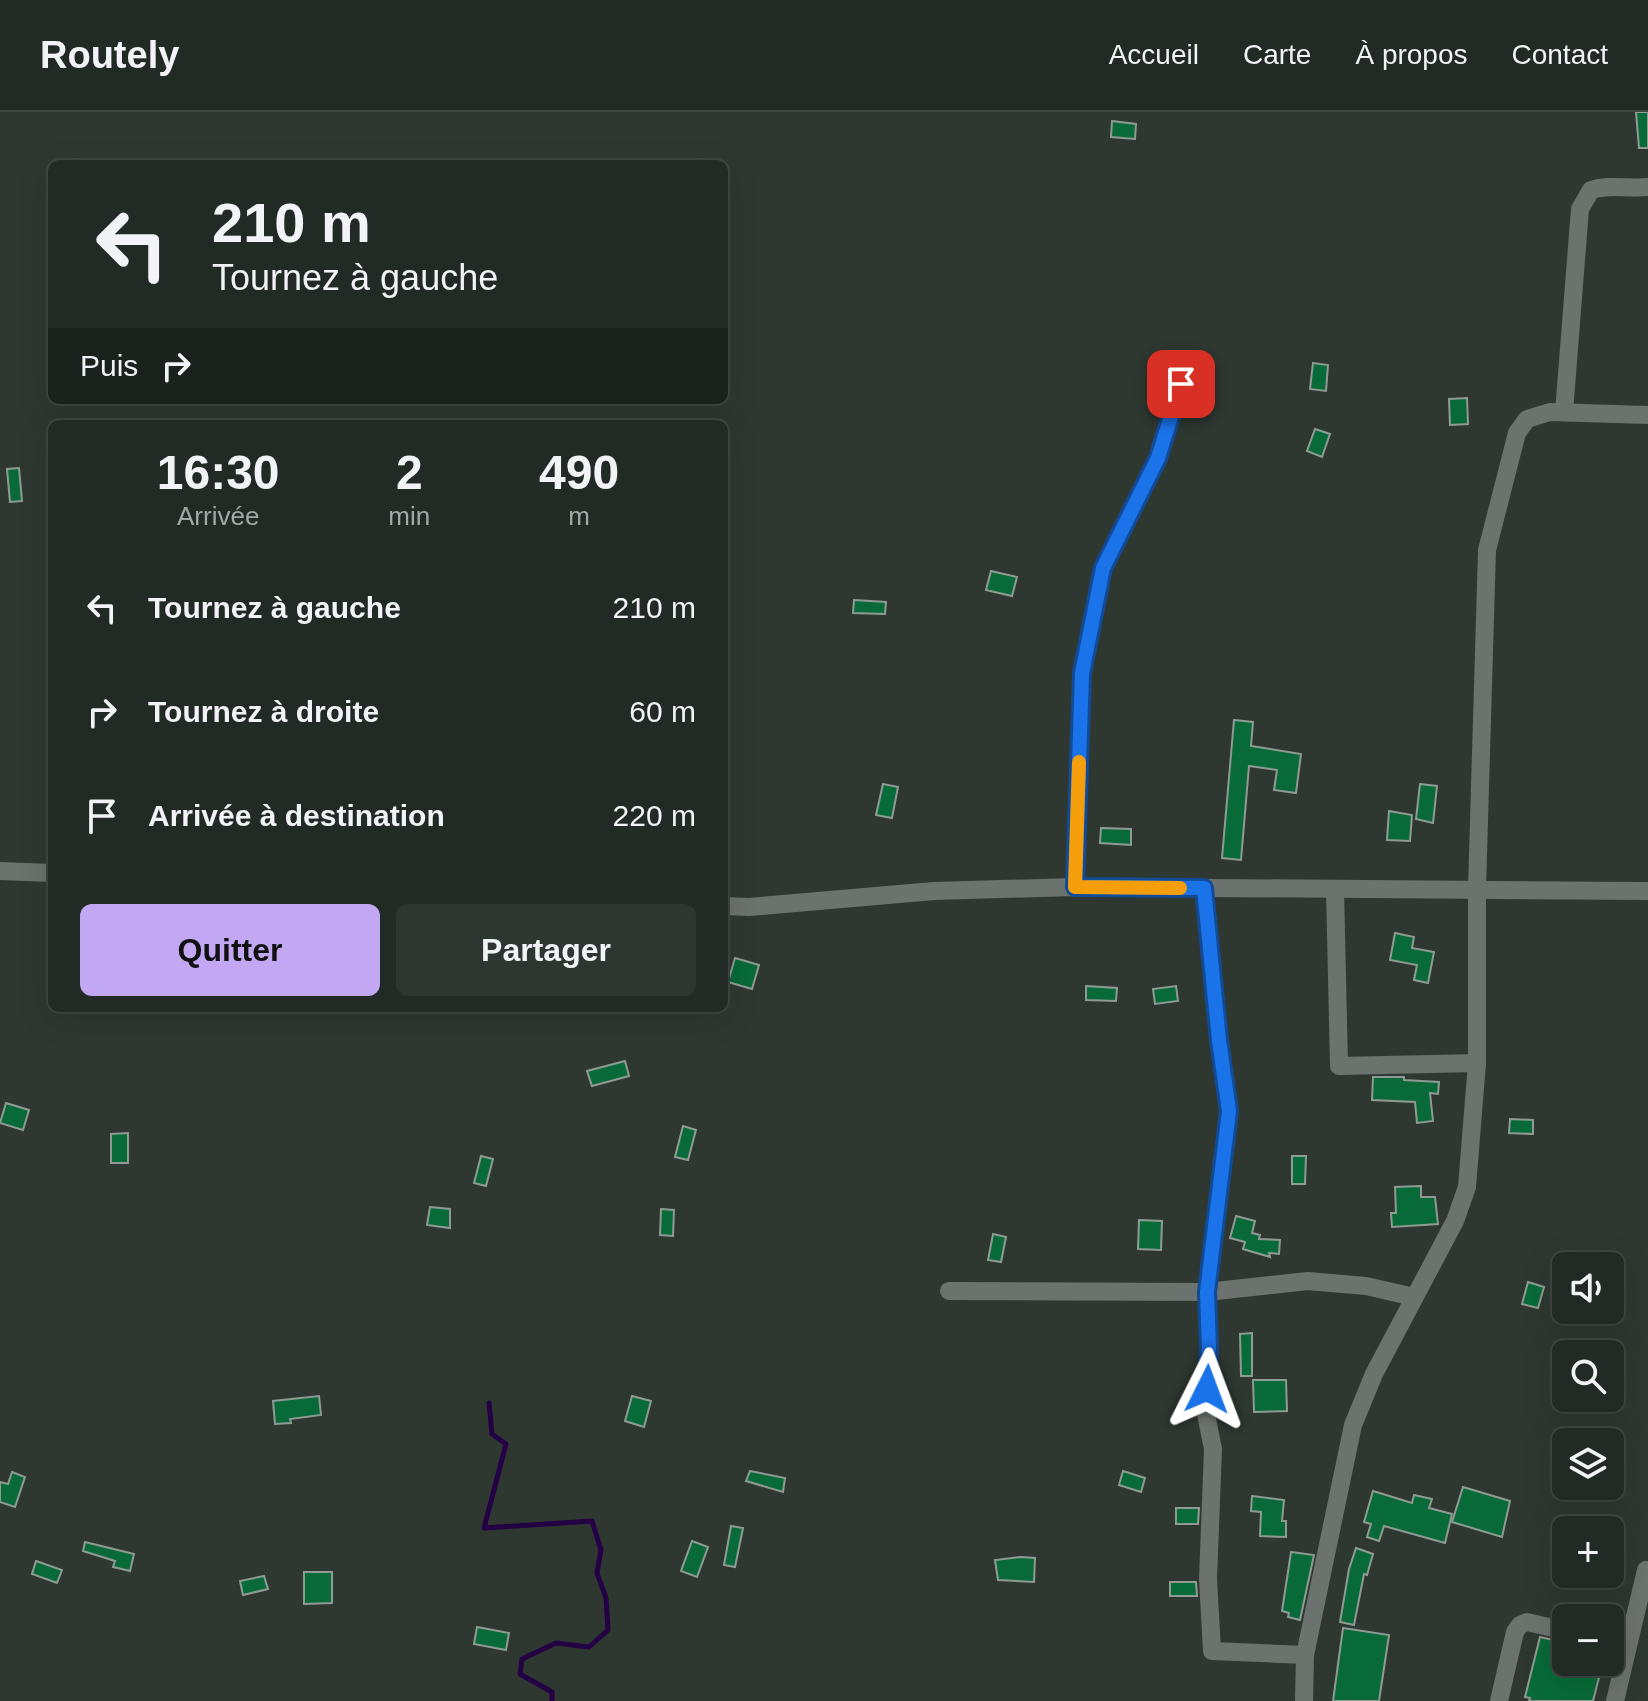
<!DOCTYPE html>
<html lang="fr">
<meta charset="utf-8">
<style>
body{margin:0;font-family:Helvetica,sans-serif;background:#2e3632;color:#f1f3f6;height:100vh;display:flex;flex-direction:column;font-size:30px;white-space:nowrap}
*{box-sizing:border-box;margin:0}
p{font-size:26px;color:#a2a7a7}
.icon{flex:none;width:44px;height:44px;fill:none;stroke:currentColor;stroke-width:2;stroke-linecap:round;stroke-linejoin:round}
.map{position:relative;flex:1;overflow:hidden}
.details{position:absolute;left:48px;top:308px;width:680px;height:592px;display:flex;flex-direction:column;background:#222a25;border-radius:12px;box-shadow:0 8px 32px #0002,0 0 0 2px #3f4642}
.details>*{flex:none}
.hud{position:absolute;left:48px;top:48px;width:680px;height:244px;border-radius:12px;box-shadow:0 8px 32px #0002,0 0 0 2px #3f4642;background:#222a25;color:#f1f3f6;overflow:hidden}
.buttons{position:absolute;left:1552px;top:1140px;display:grid;gap:16px}
.buttons a{display:grid;place-items:center;width:72px;height:72px;border-radius:12px;background:#222a25;box-shadow:0 8px 32px #0002,0 0 0 2px #3f4642;font-size:40px}
.pin{position:absolute;display:grid;place-items:center;width:68px;height:68px;color:#fff;margin:-34px;border-radius:16px;box-shadow:0 4px 12px #0006}
.me{position:absolute;width:88px;margin:-44px;rotate:3deg;stroke-linejoin:round;filter:drop-shadow(0 0 6px #0008)}
.turn{display:flex;align-items:center;gap:28px;height:168px;padding:0 32px;font-size:36px}
.turn .icon{width:104px;height:104px;stroke-width:2.5}
.turn b{display:block;font-size:56px;line-height:68px}
.then{display:flex;align-items:center;height:76px;padding:0 32px;background:#0003;gap:16px;font-size:30px}
.eta{display:flex;justify-content:space-evenly;align-items:center;height:136px;text-align:center}
.eta b{font-size:48px;font-weight:600;line-height:56px}
.action{display:flex;gap:16px;margin-top:auto;padding:16px 32px}
.action a{flex:1;height:92px;border-radius:12px;background:#c2a7f2;color:#111;font-size:32px;font-weight:600;line-height:92px;text-align:center}
.action a+a{background:#2e3632;color:#f1f3f6}
ul{padding:0;list-style:none}
li{display:flex;align-items:center;gap:24px;height:104px;padding:0 32px}
li div{flex:1}
li b{display:block;font-size:30px}
li em{font-style:normal}
header{display:flex;align-items:center;gap:48px;box-sizing:border-box;height:112px;padding:0 40px;background:#222a25;border-bottom:2px solid #3f4642}
header strong{font-size:38px}
nav{display:flex;gap:44px;margin-inline-start:auto;font-size:28px}
.map>svg:first-child{display:block}
.lines{fill:none;stroke-linecap:round;stroke-linejoin:round}
.stream{stroke:#240045;stroke-width:5}
.building{fill:#086a38;stroke:#8f9b92;stroke-width:2}
.minor{stroke:#6c726e;stroke-width:18}
.route-casing{stroke:#114b97;stroke-width:20}
.route{stroke:#1a73e8;stroke-width:14}
.slow{stroke:#f59e0b;stroke-width:14}
</style>
<header>
<strong>Routely</strong>
<nav><a>Accueil</a><a>Carte</a><a>À propos</a><a>Contact</a></nav>
</header>
<div class="map">
<svg width="1648" height="1589" viewBox="0 0 1648 1589">
<rect width="100%" height="100%" fill="#2e3831"/>
<g class="lines">
<!-- stream -->
<polyline class="stream" points="489,1291 492,1322 506,1332 484,1416 592,1409 601,1438 597,1461 606,1486 608,1518 589,1535 556,1531 522,1547 520,1562 552,1580 552,1589"/>
</g>
<!-- building -->
<g class="building">
<polygon points="1636,0 1648,0 1648,36 1639,36"/>
<polygon points="1112,9 1136,12 1135,27 1111,25"/>
<polygon points="1313,251 1328,253 1326,279 1310,277"/>
<polygon points="1467,286 1468,312 1450,313 1449,287"/>
<polygon points="1315,317 1330,322 1322,345 1307,339"/>
<polygon points="19,356 22,389 10,390 7,357"/>
<polygon points="991,459 1017,465 1012,484 986,478"/>
<polygon points="854,488 886,490 885,502 853,501"/>
<polygon points="1234,608 1253,610 1251,634 1301,642 1296,681 1274,678 1277,658 1249,654 1241,748 1222,746"/>
<polygon points="883,672 898,675 892,706 876,703"/>
<polygon points="1420,672 1437,674 1433,711 1416,707"/>
<polygon points="1389,699 1412,703 1410,729 1387,728"/>
<polygon points="1101,716 1131,717 1131,733 1100,731"/>
<polygon points="1395,821 1414,825 1412,836 1434,840 1428,871 1414,868 1417,853 1390,848"/>
<polygon points="735,846 759,853 752,877 728,870"/>
<polygon points="1086,874 1117,876 1116,889 1086,888"/>
<polygon points="1176,874 1178,889 1155,892 1153,877"/>
<polygon points="625,949 629,964 592,974 587,959"/>
<polygon points="1373,965 1404,965 1404,968 1439,970 1438,982 1430,981 1433,1009 1417,1011 1415,990 1372,988"/>
<polygon points="6,991 29,998 23,1018 0,1011"/>
<polygon points="1510,1007 1533,1008 1533,1022 1509,1021"/>
<polygon points="683,1014 696,1018 688,1048 675,1045"/>
<polygon points="128,1021 128,1051 111,1051 111,1022"/>
<polygon points="481,1044 493,1047 486,1074 474,1071"/>
<polygon points="1292,1044 1306,1044 1305,1072 1292,1072"/>
<polygon points="1421,1074 1421,1085 1435,1085 1438,1112 1392,1115 1391,1101 1396,1101 1395,1075"/>
<polygon points="430,1095 450,1097 450,1116 427,1113"/>
<polygon points="661,1097 674,1098 673,1124 660,1123"/>
<polygon points="1236,1104 1255,1109 1252,1121 1260,1123 1259,1127 1280,1128 1279,1142 1269,1141 1270,1145 1243,1137 1245,1130 1230,1126"/>
<polygon points="1139,1108 1162,1109 1161,1138 1138,1137"/>
<polygon points="993,1122 1006,1125 1001,1150 988,1148"/>
<polygon points="1528,1170 1544,1175 1538,1196 1522,1192"/>
<polygon points="1252,1221 1252,1264 1241,1264 1240,1222"/>
<polygon points="1253,1268 1286,1268 1287,1299 1254,1300"/>
<polygon points="319,1284 321,1303 290,1307 291,1311 275,1312 273,1289"/>
<polygon points="632,1284 651,1289 644,1315 625,1309"/>
<polygon points="750,1359 785,1366 783,1380 746,1369"/>
<polygon points="1123,1359 1145,1366 1141,1380 1119,1373"/>
<polygon points="12,1360 25,1365 15,1395 0,1390 0,1370 8,1372"/>
<polygon points="1463,1375 1510,1389 1502,1425 1452,1410"/>
<polygon points="1373,1379 1412,1391 1414,1383 1432,1387 1429,1396 1452,1402 1445,1431 1384,1414 1379,1429 1367,1425 1371,1412 1364,1410"/>
<polygon points="1252,1384 1284,1388 1282,1409 1286,1409 1286,1425 1260,1424 1261,1400 1251,1399"/>
<polygon points="1176,1396 1199,1396 1198,1412 1176,1412"/>
<polygon points="731,1414 743,1416 735,1455 724,1453"/>
<polygon points="692,1429 708,1435 697,1465 681,1459"/>
<polygon points="85,1430 134,1442 130,1459 113,1455 115,1449 83,1439"/>
<polygon points="1356,1436 1373,1442 1367,1463 1364,1462 1354,1513 1340,1510 1349,1457"/>
<polygon points="1291,1440 1314,1443 1300,1508 1288,1505 1289,1501 1282,1499"/>
<polygon points="1021,1445 1035,1446 1034,1470 998,1468 995,1448"/>
<polygon points="36,1449 62,1458 57,1471 32,1462"/>
<polygon points="304,1460 332,1460 332,1491 304,1492"/>
<polygon points="264,1464 268,1477 243,1483 240,1469"/>
<polygon points="1170,1470 1196,1470 1197,1484 1170,1484"/>
<polygon points="477,1515 509,1521 506,1538 474,1532"/>
<polygon points="1343,1516 1389,1523 1379,1589 1333,1589"/>
<polygon points="1540,1525 1566,1531 1566,1550 1588,1550 1602,1554 1593,1589 1529,1589 1530,1586 1525,1585"/>
</g>
<g class="lines">
<!-- minor -->
<g class="minor">
<path d="M 1564,300 L 1580,97 L 1591,78 C 1610,72 1628,77 1648,75"/>
<polyline points="0,759 52,761"/>
<polyline points="1075,775 1082,561 1103,456 1158,346 1181,272"/>
<polyline points="1204,776 1219,928 1229,999 1207,1180 1209,1256 1205,1297 1213,1337 1208,1467 1212,1539 1305,1543"/>
<polyline points="1335,777 1339,954 1477,951"/>
<polyline points="724,794 749,795 934,779 1075,775 1648,779"/>
<polyline points="949,1179 1207,1180 1308,1169 1366,1174 1414,1185"/>
<polyline points="1304,1589 1305,1543 1353,1313 1374,1262 1455,1109 1467,1075 1477,951 1477,777 1487,438 1517,321 1527,307 1550,300 1648,303"/>
<polyline points="1499,1589 1515,1520 1520,1513 1527,1510 1566,1519"/>
<polyline points="1615,1589 1646,1458"/>
</g>
</g>
<g class="lines">
<defs>
<polyline id="route" points="1181,272 1158,346 1103,456 1082,561 1075,775 1204,776 1219,928 1229,999 1207,1180 1209,1236 1207,1277"/>
</defs>
<!-- route casing -->
<use href="#route" class="route-casing"/>
<!-- route -->
<use href="#route" class="route"/>
<!-- slow -->
<polyline class="slow" points="1079,650 1075,775 1180,776"/>
</g>
</svg>
<div class="buttons">
<a><svg class="icon" aria-label="sound" viewBox="0 0 24 24"><path d="M4 9h4l5-4v14l-5-4H4zM17 9q2 3 0 6"/></svg></a>
<a><svg class="icon" aria-label="search" viewBox="0 0 24 24"><circle cx="10" cy="10" r="6"/><path d="M15 15l6 6"/></svg></a>
<a><svg class="icon" aria-label="layers" viewBox="0 0 24 24"><path d="M12 4l9 5-9 5-9-5zM3 14l9 5 9-5"/></svg></a>
<a>+</a>
<a>−</a>
</div>
<div class="pin" style="left:1181px;top:272px;background:#d93025"><svg class="icon" aria-label="arrive" viewBox="0 0 24 24"><path d="M6 21V4h12l-3 4 3 4H6"/></svg></div>
<svg class="me" style="left:1207px;top:1277px" viewBox="-20 -20 40 40"><path d="M0-17L14 15 0 8-14 15z" fill="#1a73e8" stroke="#fff" stroke-width="4"/></svg>
<div class="hud">
<div class="turn"><svg class="icon" aria-label="left" viewBox="0 0 24 24"><path d="M17 20v-9H6M10 6l-5 5 5 5"/></svg><div><b>210 m</b>Tournez à gauche</div></div>
<div class="then">Puis<svg class="icon" aria-label="right" viewBox="0 0 24 24"><path d="M7 20v-9h11M14 6l5 5-5 5"/></svg></div>
</div>
<section class="details">
<div class="eta">
<div><b>16:30</b><p>Arrivée</p></div>
<div><b>2</b><p>min</p></div>
<div><b>490</b><p>m</p></div>
</div>
<ul>
<li><svg class="icon" aria-label="left" viewBox="0 0 24 24"><path d="M17 20v-9H6M10 6l-5 5 5 5"/></svg><div><b>Tournez à gauche</b></div><em>210 m</em></li>
<li><svg class="icon" aria-label="right" viewBox="0 0 24 24"><path d="M7 20v-9h11M14 6l5 5-5 5"/></svg><div><b>Tournez à droite</b></div><em>60 m</em></li>
<li><svg class="icon" aria-label="arrive" viewBox="0 0 24 24"><path d="M6 21V4h12l-3 4 3 4H6"/></svg><div><b>Arrivée à destination</b></div><em>220 m</em></li>
</ul>
<div class="action"><a>Quitter</a><a>Partager</a></div>
</section>
</div>
